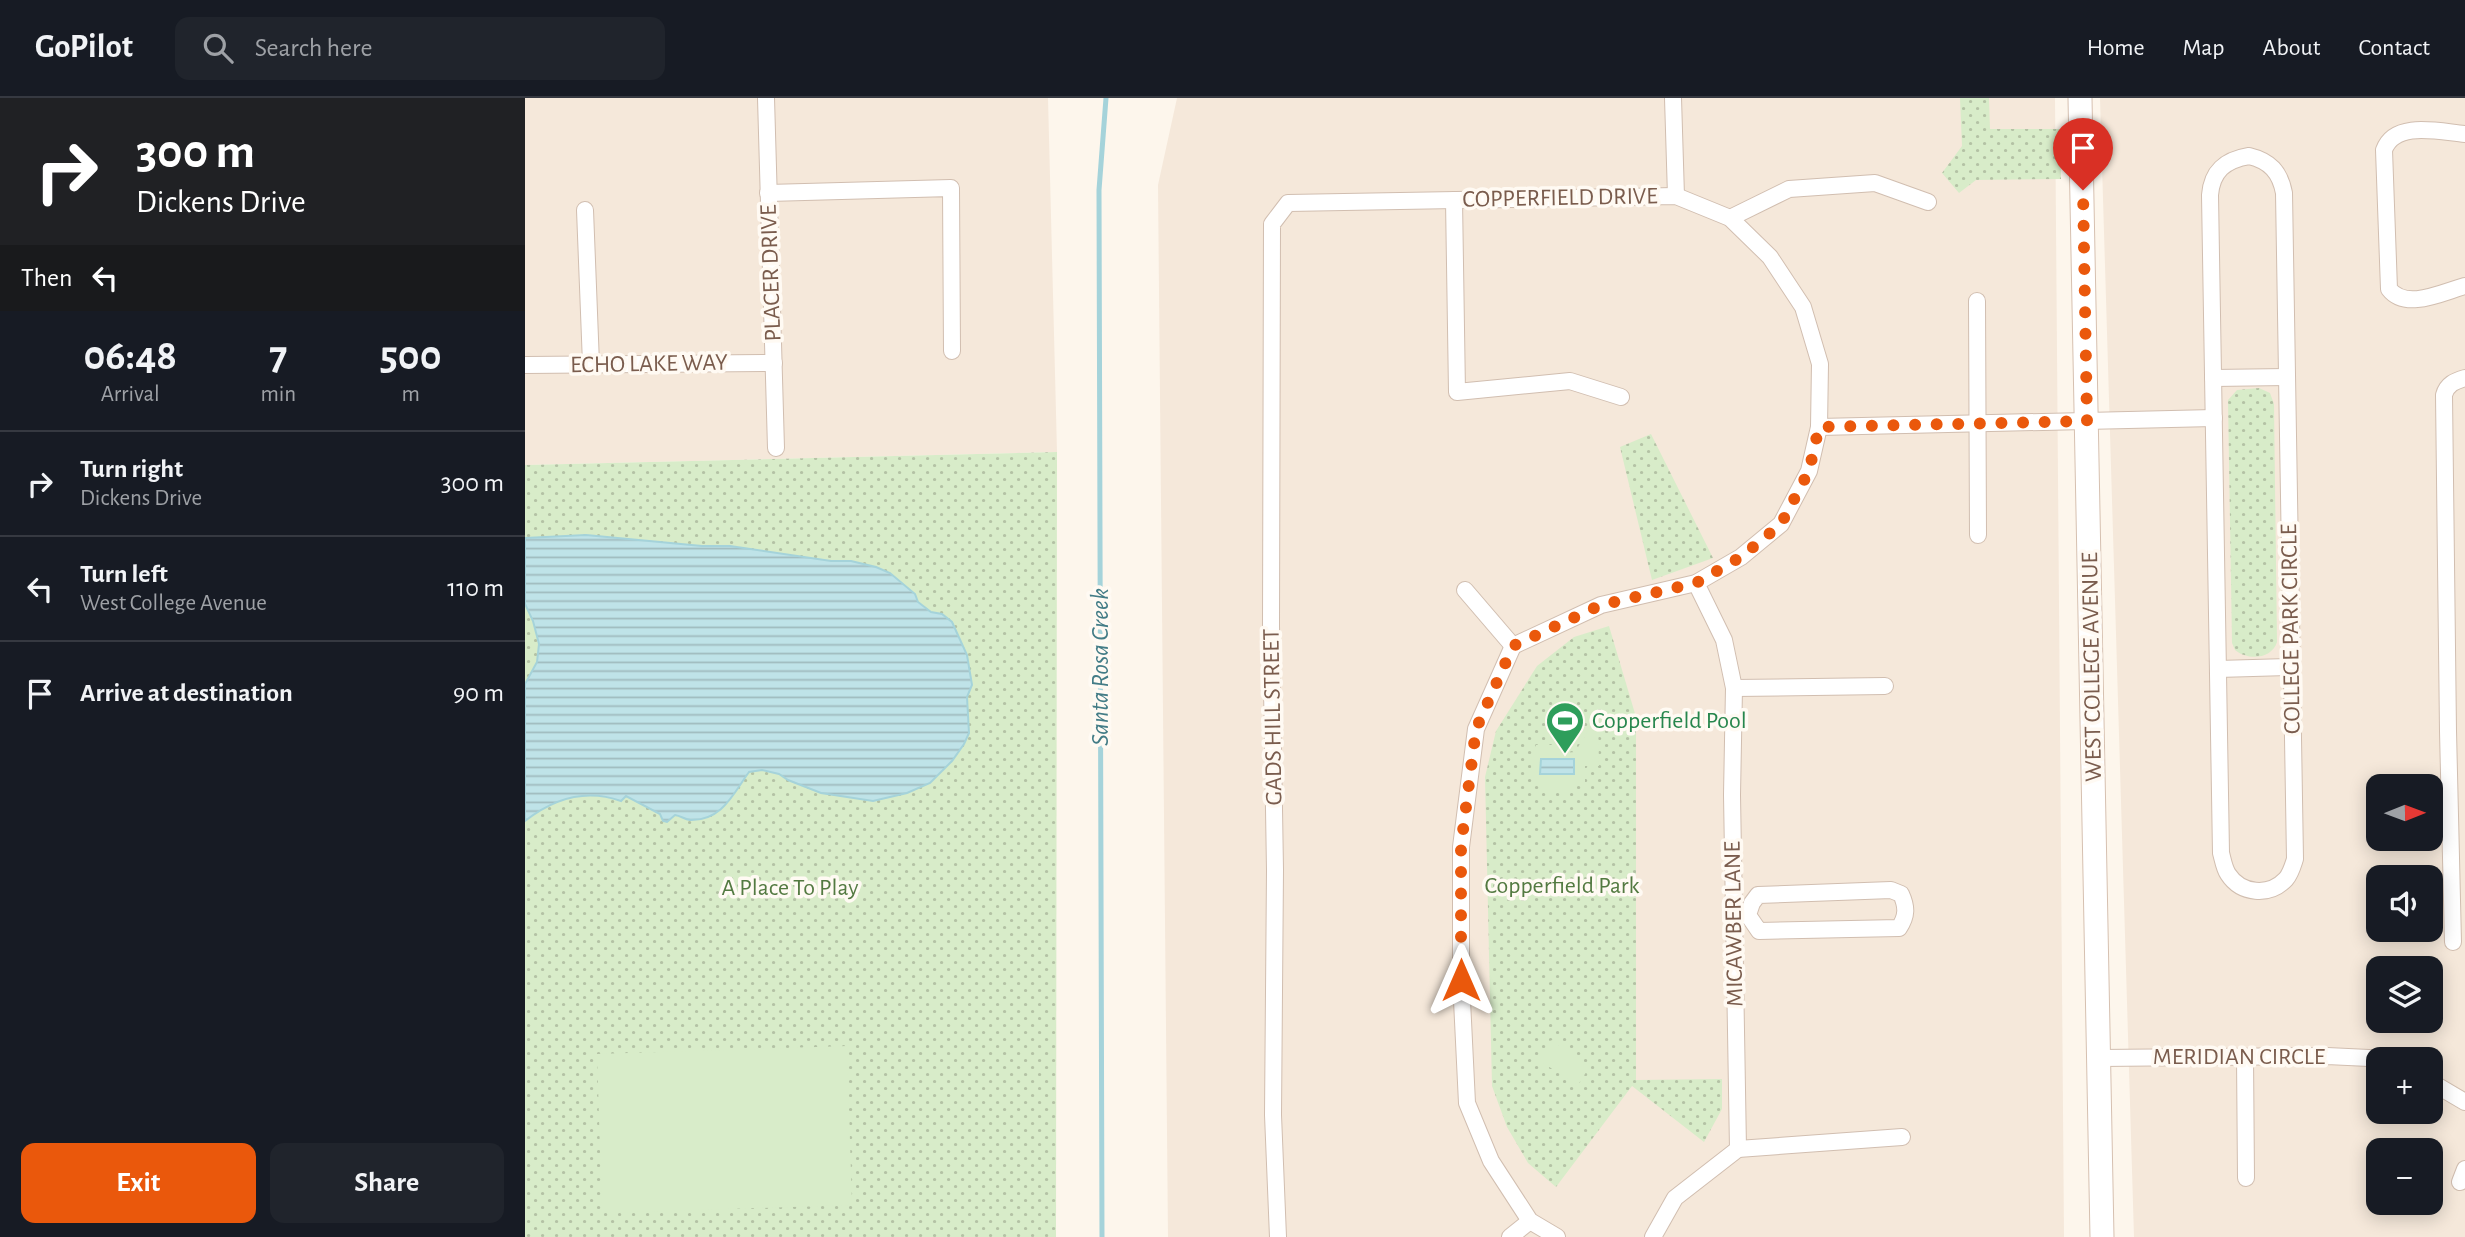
<!DOCTYPE html>
<meta charset="utf-8">
<style>
body{margin:0;font-family:"Alegreya Sans",sans-serif;background:#20242c;color:#f1f3f6;height:100vh;display:flex;flex-direction:column;font-size:26px;white-space:nowrap}
*{box-sizing:border-box;margin:0}
p{font-size:23px;color:#9ea1a6}
.icon{flex:none;width:38px;height:38px;fill:none;stroke:currentColor;stroke-width:2;stroke-linecap:round;stroke-linejoin:round}
.map{position:relative;flex:1;overflow:hidden}
.panel{display:flex;flex-direction:column;background:#171b24;width:525px}
.panel>*{flex:none}
.banner{background:#202124;color:#fff;overflow:hidden}
.needle{width:46px;rotate:89deg}
.controls{position:absolute;left:1841px;top:676px;display:grid;gap:14px}
.controls a{display:grid;place-items:center;width:77px;height:77px;border-radius:14px;background:#171b24;box-shadow:0 4px 18px #0003;font-size:35px}
.pin{position:absolute;display:grid;place-items:center;width:60px;height:60px;color:#fff;margin:-72px -30px;border-radius:50% 50% 50% 0;rotate:-45deg;box-shadow:0 0 7px #0007}
.pin .icon{rotate:45deg}
.me{position:absolute;width:77px;margin:-38px;rotate:0deg;stroke-linejoin:round;filter:drop-shadow(0 0 5px #0008)}
.turn{display:flex;align-items:center;gap:24px;height:147px;padding:0 21px;font-size:32px}
.turn .icon{width:91px;height:91px;stroke-width:2.5}
.turn b{display:block;font-size:49px;line-height:60px}
.then{display:flex;align-items:center;height:66px;padding:0 21px;background:#0003;gap:14px;font-size:26px}
.eta{display:flex;justify-content:space-evenly;align-items:center;height:119px;text-align:center}
.eta b{font-size:42px;font-weight:700;line-height:49px}
.primary-button{display:flex;gap:14px;margin-top:auto;padding:14px 21px}
.primary-button a{flex:1;height:80px;border-radius:14px;background:#ea580c;color:#fff;font-size:28px;font-weight:700;line-height:80px;text-align:center}
.primary-button a+a{background:#20242c;color:#f1f3f6}
ul{padding:0;list-style:none}
li{display:flex;align-items:center;gap:21px;height:105px;padding:0 21px;border-top:2px solid #363941}
li div{flex:1}
li b{display:block;font-size:26px}
li em{font-style:normal}
header{display:flex;align-items:center;gap:42px;box-sizing:border-box;height:98px;padding:0 35px;background:#171b24;border-bottom:2px solid #363941}
header strong{font-size:33px}
nav{display:flex;gap:38px;margin-inline-start:auto;font-size:24px}
.search{width:490px;height:63px;background:#20242c;display:flex;align-items:center;gap:18px;box-sizing:border-box;padding:0 24px;border-radius:14px;color:#9ea1a6;font-size:26px}
main{display:flex;flex:1;min-height:0}
.map>svg:first-child{display:block}
.residential{fill:#f5e8da;fill-rule:evenodd}
.grass{fill:url(#grass-dots)}
.pitch{fill:#d8ecc9}
.water{fill:url(#water-rules);stroke:#a5d3da;stroke-width:2}
.lines{fill:none;stroke-linecap:round;stroke-linejoin:round}
.stream{stroke:#a5d3da;stroke-width:5}
.street-casing{stroke:#d1beb0;stroke-width:18}
.secondary-casing{stroke:#d6c0b0;stroke-width:25}
.street{stroke:#fff;stroke-width:16}
.secondary{stroke:#fff;stroke-width:23}
.route{stroke:#ea580c;stroke-width:12;stroke-dasharray:0 21.6}
.labels{text-anchor:middle;dominant-baseline:central;stroke-width:7;stroke-linejoin:round;paint-order:stroke}
.street-label{font-size:24px;fill:#7a5c4d;stroke:#fffaf3}
.leisure-label{font-size:24px;fill:#27864d;stroke:#fffaf3;text-anchor:start}
.park-label{font-size:24px;fill:#537a41;stroke:#fffaf3}
.water-label{font-size:26px;font-style:italic;fill:#437c86;stroke:#fffaf3}
</style>
<header>
<strong>GoPilot</strong>
<div class="search"><svg class="icon" aria-label="search" viewBox="0 0 24 24"><circle cx="10" cy="10" r="6"/><path d="M15 15l6 6"/></svg>Search here</div>
<nav><a>Home</a><a>Map</a><a>About</a><a>Contact</a></nav>
</header>
<main>
<section class="panel">
<div class="banner">
<div class="turn"><svg class="icon" aria-label="right" viewBox="0 0 24 24"><path d="M7 20v-9h11M14 6l5 5-5 5"/></svg><div><b>300 m</b>Dickens Drive</div></div>
<div class="then">Then<svg class="icon" aria-label="left" viewBox="0 0 24 24"><path d="M17 20v-9H6M10 6l-5 5 5 5"/></svg></div>
</div>
<div class="eta">
<div><b>06:48</b><p>Arrival</p></div>
<div><b>7</b><p>min</p></div>
<div><b>500</b><p>m</p></div>
</div>
<ul>
<li><svg class="icon" aria-label="right" viewBox="0 0 24 24"><path d="M7 20v-9h11M14 6l5 5-5 5"/></svg><div><b>Turn right</b><p>Dickens Drive</p></div><em>300 m</em></li>
<li><svg class="icon" aria-label="left" viewBox="0 0 24 24"><path d="M17 20v-9H6M10 6l-5 5 5 5"/></svg><div><b>Turn left</b><p>West College Avenue</p></div><em>110 m</em></li>
<li><svg class="icon" aria-label="arrive" viewBox="0 0 24 24"><path d="M6 21V4h12l-3 4 3 4H6"/></svg><div><b>Arrive at destination</b></div><em>90 m</em></li>
</ul>
<div class="primary-button"><a>Exit</a><a>Share</a></div>
</section>
<div class="map">
<svg width="1940" height="1139" viewBox="0 0 1940 1139">
<defs>
<pattern id="grass-dots" width="8" height="8" patternUnits="userSpaceOnUse" patternTransform="scale(1.75)"><rect width="8" height="8" fill="#d8ecc9"/><path d="M2 2h.1M6 6h.1" fill="none" stroke="#b4c2a5" stroke-width="1.8" stroke-linecap="round"/></pattern>
<pattern id="water-rules" width="6" height="5" patternUnits="userSpaceOnUse" patternTransform="scale(1.75)"><rect width="6" height="5" fill="#bfe3e8"/><path d="M0 2.5h6" fill="none" stroke="#a0bbbe"/></pattern>
</defs>
<rect width="100%" height="100%" fill="#fdf6ec"/>
<!-- residential -->
<g class="residential">
<polygon points="0,0 523,0 532,354 0,367"/>
<polygon points="652,0 1530,0 1539,1139 643,1139 633,87"/>
<path d="M 1575,0 L 1940,0 L 1940,1139 L 1609,1139 ZM 1853,688 L 1906,688 L 1906,740 L 1853,740 ZM 1853,779 L 1906,779 L 1906,831 L 1853,831 ZM 1853,870 L 1906,870 L 1906,922 L 1853,922 ZM 1853,961 L 1906,961 L 1906,1013 L 1853,1013 ZM 1853,1052 L 1906,1052 L 1906,1104 L 1853,1104 Z"/>
</g>
<!-- grass -->
<g class="grass">
<polygon points="1435,0 1464,0 1465,31 1535,31 1536,81 1451,82 1434,95 1417,75 1437,48"/>
<path d="M 1734,290 L 1745,295 L 1749,306 L 1752,544 C 1747,561 1723,563 1710,552 L 1707,545 L 1703,302 L 1712,292 Z"/>
<polygon points="1126,336 1188,460 1127,482 1095,349"/>
<polygon points="532,354 531,1139 0,1139 0,367"/>
<polygon points="1084,528 1111,619 1111,982 1197,981 1197,1011 1179,1044 1107,988 1031,1089 1003,1065 982,1029 967,988 960,679 971,633 1012,568 1049,539"/>
</g>
<!-- pitch -->
<g class="pitch">
<polygon points="1063,620 1073,620 1074,668 1060,668 1060,685 1051,685 1050,691 1015,691 1015,685 1007,685 1006,659 1011,647 1038,647 1038,655 1050,654 1063,633"/>
<polygon points="1026,942 1065,968 1053,987 1013,962"/>
<polygon points="322,948 327,1107 77,1115 72,956"/>
</g>
<!-- water -->
<g class="water">
<path d="M 61,437 L 177,448 L 205,448 L 306,463 L 326,463 L 351,469 L 365,475 L 390,496 L 393,504 L 406,514 L 417,516 L 427,524 L 442,557 L 447,587 L 442,599 L 444,635 L 439,646 L 427,663 L 405,685 L 382,695 L 348,703 L 296,695 L 263,682 L 254,676 L 237,672 L 224,674 C 208,696 197,723 165,722 C 159,721 156,718 150,717 L 142,724 L 138,723 L 135,716 L 101,698 L 96,703 C 60,690 28,701 0,723 L 0,586 L 12,564 L 14,546 L 8,523 L 0,506 L 0,440 Z"/>
<polygon points="1016,661 1049,661 1049,676 1015,676"/>
</g>
<g class="lines">
<!-- stream -->
<polyline class="stream" points="577,1139 574,92 581,0"/>
<defs>
<g id="street">
<polyline points="241,0 251,350"/>
<polyline points="1148,0 1151,98"/>
<path d="M 1940,36 C 1915,34 1870,22 1859,52 L 1864,191 C 1881,213 1918,194 1940,188"/>
<path d="M 1724,58 C 1745,63 1755,74 1759,95 L 1770,761 C 1768,767 1766,775 1761,781 C 1744,799 1716,796 1703,776 C 1699,770 1698,762 1696,755 L 1685,97 C 1687,73 1700,62 1724,58 Z"/>
<polyline points="243,95 426,90 427,253"/>
<polyline points="929,102 932,294 1045,283 1096,299"/>
<polyline points="60,112 66,266"/>
<polyline points="1205,120 1264,91 1350,85 1403,104"/>
<polyline points="1452,203 1453,437"/>
<polyline points="0,267 249,265"/>
<polyline points="1688,280 1762,279"/>
<polyline points="1294,329 1689,320"/>
<polyline points="940,492 988,548"/>
<polyline points="1693,571 1767,569"/>
<polyline points="1209,590 1360,588"/>
<path d="M 1209,818 L 1223,817 L 1234,833 L 1374,830 C 1382,818 1382,809 1376,796 L 1366,792 L 1233,797 L 1227,805 L 1223,817"/>
<path d="M 1928,844 L 1923,633 L 1919,297 C 1922,286 1930,283 1940,280"/>
<polyline points="1720,959 1721,1080"/>
<polyline points="1574,960 1802,958 1844,960 1853,963"/>
<polyline points="1906,984 1940,1004"/>
<polyline points="1213,1051 1377,1039"/>
<polyline points="1935,1084 1940,1071"/>
<polyline points="753,1139 748,1017 750,772 746,528 747,126 763,105 1151,98 1205,120 1245,159 1278,209 1295,266 1294,329 1284,373 1256,426 1216,459 1171,485 1076,507 988,548 951,631 936,749 936,882 942,1005 966,1063 1005,1123 1032,1139"/>
<polyline points="985,1139 1005,1123"/>
<polyline points="1128,1139 1150,1100 1213,1051 1207,697 1209,590 1199,542 1171,485"/>
</g>
<polyline id="secondary" points="1555,0 1577,1139"/>
</defs>
<!-- street casing -->
<use href="#street" class="street-casing"/>
<!-- secondary casing -->
<use href="#secondary" class="secondary-casing"/>
<!-- street -->
<use href="#street" class="street"/>
<!-- secondary -->
<use href="#secondary" class="secondary"/>
</g>
<g class="lines">
<!-- route -->
<polyline class="route" points="936,882 936,748 951,631 988,548 1076,507 1171,485 1216,459 1256,426 1284,373 1294,329 1562,323 1558,92"/>
</g>
<!-- icons -->
<defs>
<symbol id="stadium-pin" viewBox="-11 -11 22 30"><path d="M0 17L-7.5 6A9.5 9.5 0 1 1 7.5 6Z" fill="#2e9e5b" stroke="#fffaf3"/><path d="M0-5a6.5 5 0 1 0 0 10a6.5 5 0 1 0 0-10ZM-3.5-1.8h7v3.6h-7Z" fill="#fff"/></symbol>
</defs>
<g fill-rule="evenodd">
<use href="#stadium-pin" x="1018" y="601" width="44" height="60"/>
</g>
<g class="labels">
<!-- street labels -->
<g class="street-label">
<text transform="translate(1035 100) rotate(-1)">COPPERFIELD DRIVE</text>
<text transform="translate(246 175) rotate(-92)">PLACER DRIVE</text>
<text transform="translate(124 266) rotate(-1)">ECHO LAKE WAY</text>
<text transform="translate(1766 531) rotate(-91)">COLLEGE PARK CIRCLE</text>
<text transform="translate(1567 569) rotate(-91)">WEST COLLEGE AVENUE</text>
<text transform="translate(748 619) rotate(-91)">GADS HILL STREET</text>
<text transform="translate(1209 826) rotate(-91)">MICAWBER LANE</text>
<text x="1714" y="959">MERIDIAN CIRCLE</text>
</g>
<!-- leisure labels -->
<g class="leisure-label">
<text x="1067" y="623">Copperfield Pool</text>
</g>
<!-- park labels -->
<g class="park-label">
<text x="1037" y="788">Copperfield Park</text>
<text x="265" y="790">A Place To Play</text>
</g>
<!-- water labels -->
<g class="water-label">
<text transform="translate(575 569) rotate(-90)">Santa Rosa Creek</text>
</g>
</g>
</svg>
<div class="controls">
<a><svg class="needle" viewBox="-14 -14 28 28"><path d="M0-13l5 13h-10z" fill="#e53935"/><path d="M0 13l5-13h-10z" fill="#9ea1a6"/></svg></a>
<a><svg class="icon" aria-label="sound" viewBox="0 0 24 24"><path d="M4 9h4l5-4v14l-5-4H4zM17 9q2 3 0 6"/></svg></a>
<a><svg class="icon" aria-label="layers" viewBox="0 0 24 24"><path d="M12 4l9 5-9 5-9-5zM3 14l9 5 9-5"/></svg></a>
<a>+</a>
<a>−</a>
</div>
<div class="pin" style="left:1558px;top:92px;background:#d93025"><svg class="icon" aria-label="arrive" viewBox="0 0 24 24"><path d="M6 21V4h12l-3 4 3 4H6"/></svg></div>
<svg class="me" style="left:936px;top:882px" viewBox="-20 -20 40 40"><path d="M0-17L14 15 0 8-14 15z" fill="#ea580c" stroke="#fff" stroke-width="4"/></svg>
</div>
</main>
